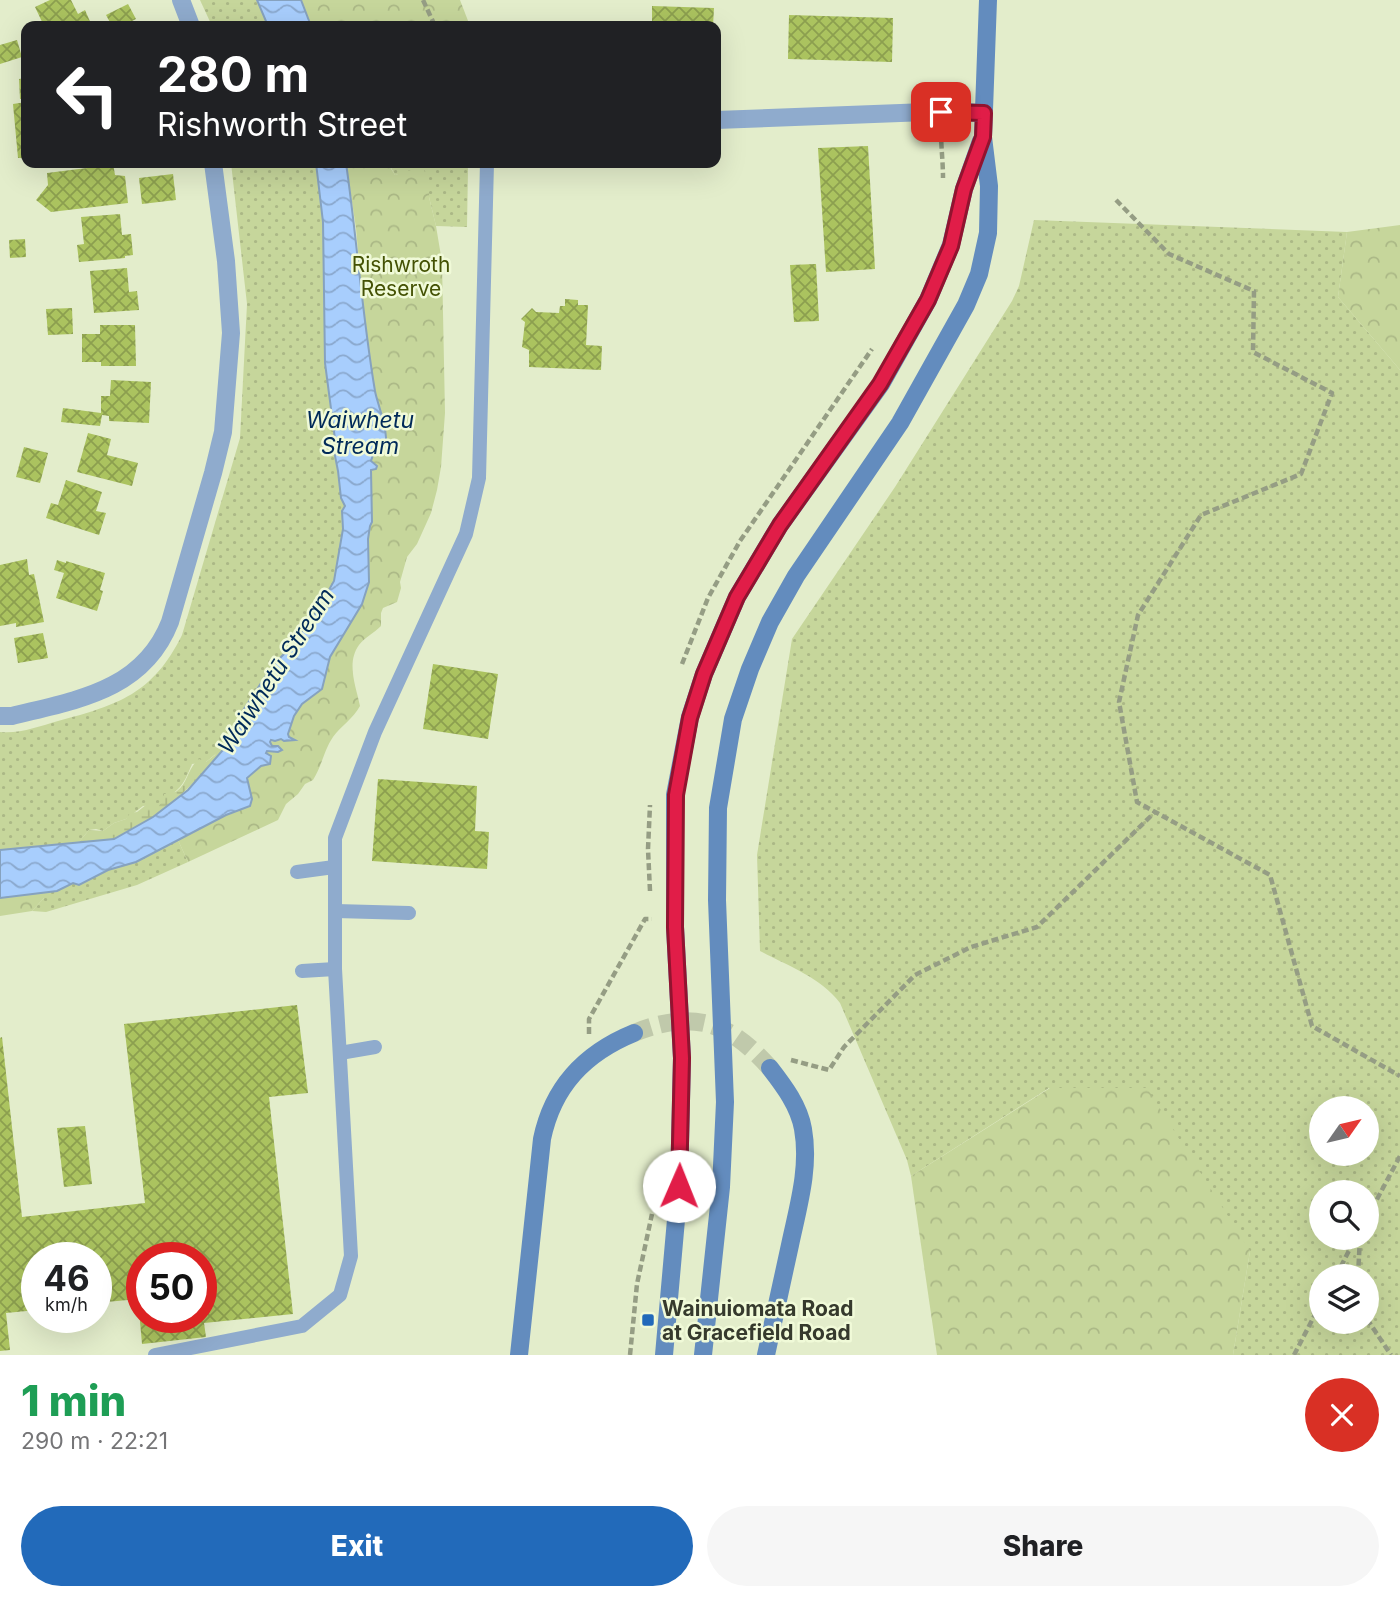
<!DOCTYPE html>
<meta charset="utf-8">
<style>
body{margin:0;font-family:Inter,sans-serif;background:#f6f6f6;color:#202124;height:100vh;display:flex;flex-direction:column;font-size:26px;white-space:nowrap}
*{box-sizing:border-box;margin:0}
p{font-size:23px;color:#757577}
.icon{flex:none;width:38px;height:38px;fill:none;stroke:currentColor;stroke-width:2;stroke-linecap:round;stroke-linejoin:round}
.map{position:relative;height:1355px;overflow:hidden}
.details{display:flex;flex-direction:column;background:#fff;flex:1}
.details>*{flex:none}
.hud{position:absolute;left:21px;top:21px;width:700px;height:147px;border-radius:14px;box-shadow:0 7px 28px #0002;background:#202124;color:#fff;overflow:hidden}
.needle{width:46px;rotate:56deg}
.tools{position:absolute;left:1309px;top:1096px;display:grid;gap:14px}
.tools a{display:grid;place-items:center;width:70px;height:70px;border-radius:50%;background:#fff;box-shadow:0 7px 28px #0002;font-size:35px}
.speed{position:absolute;left:21px;top:1242px;display:flex;gap:14px;font-size:35px;font-weight:700;text-align:center}
.speed>*{display:grid;place-content:center;width:91px;height:91px;border-radius:50%;background:#fff;box-shadow:0 7px 28px #0002;line-height:1}
.speed small{font-size:18px;font-weight:400}
.speed .limit{border:10px solid #d22;background:#fff;color:#111}
.pin{position:absolute;display:grid;place-items:center;width:60px;height:60px;color:#fff;margin:-30px;border-radius:14px;box-shadow:0 4px 10px #0006}
.me{position:absolute;width:77px;margin:-38px;rotate:1deg;stroke-linejoin:round;filter:drop-shadow(0 0 5px #0008)}
.turn{display:flex;align-items:center;gap:24px;height:147px;padding:0 21px;font-size:32px}
.turn .icon{width:91px;height:91px;stroke-width:2.5}
.turn b{display:block;font-size:49px;line-height:60px}
.round{display:grid;place-items:center;flex:none;width:74px;height:74px;border-radius:37px;background:#f6f6f6}
.headline{display:flex;align-items:center;justify-content:space-between;height:119px;padding:0 21px}
h1{font-size:42px;font-weight:800;line-height:52px;color:#1e9e55}
.cta{display:flex;gap:14px;margin-top:auto;padding:14px 21px}
.cta a{flex:1;height:80px;border-radius:42px;background:#226aba;color:#fff;font-size:28px;font-weight:800;line-height:80px;text-align:center}
.cta a+a{background:#f6f6f6;color:#202124}
.map>svg:first-child{display:block}
.grass{fill:url(#grass-dots);fill-rule:evenodd}
.forest{fill:url(#forest-crowns)}
.wetland{fill:url(#wetland-marsh)}
.water{fill:url(#water-waves);stroke:#86a2bf;stroke-width:2}
.building{fill:url(#building-cross-hatch);fill-rule:evenodd}
.lines{fill:none;stroke-linecap:round;stroke-linejoin:round}
.secondary-tunnel{stroke:#c0c9ab;stroke-width:18;stroke-dasharray:18 9;stroke-linecap:butt}
.path{stroke:#959d84;stroke-width:4.5;stroke-dasharray:7 3.5;stroke-linecap:butt}
.lane{stroke:#8fabcd;stroke-width:14}
.street{stroke:#8fabcd;stroke-width:18}
.secondary{stroke:#638cbe;stroke-width:18}
.route-casing{stroke:#92132f;stroke-width:18}
.route{stroke:#e11d48;stroke-width:12}
.poi-dot{fill:#226aba;stroke:#f0fad8;stroke-width:2.5}
.labels{text-anchor:middle;dominant-baseline:central;stroke-width:5;stroke-linejoin:round;paint-order:stroke}
.park-label{font-size:21px;fill:#445204;stroke:#f0fad8}
.poi-label{font-size:21px;font-weight:bold;fill:#363a2d;stroke:#f0fad8;text-anchor:start}
.water-label{font-size:23px;font-style:italic;fill:#002a59;stroke:#f0fad8}
</style>
<div class="map">
<svg width="1400" height="1355" viewBox="0 0 1400 1355">
<defs>
<pattern id="grass-dots" width="8" height="8" patternUnits="userSpaceOnUse" patternTransform="scale(1.75)"><rect width="8" height="8" fill="#c6d69b"/><path d="M2 2h.1M6 6h.1" fill="none" stroke="#abb886" stroke-width="1.8" stroke-linecap="round"/></pattern>
<pattern id="forest-crowns" width="20" height="18" patternUnits="userSpaceOnUse" patternTransform="scale(1.75)"><rect width="20" height="18" fill="#c6d69b"/><path d="M2 6a3 3 0 1 1 6 0M12 15a3 3 0 1 1 6 0" fill="none" stroke="#abb886"/></pattern>
<pattern id="wetland-marsh" width="20" height="14" patternUnits="userSpaceOnUse" patternTransform="scale(1.75)"><rect width="20" height="14" fill="#c6d69b"/><path d="M1 5h8M5 5V1M11 12h8M15 12V8" fill="none" stroke="#abb886"/></pattern>
<pattern id="water-waves" width="16" height="10" patternUnits="userSpaceOnUse" patternTransform="scale(1.75)"><rect width="16" height="10" fill="#a8cefd"/><path d="M0 5q4-4 8 0t8 0" fill="none" stroke="#8aa8cd"/></pattern>
<pattern id="building-cross-hatch" width="8" height="8" patternUnits="userSpaceOnUse" patternTransform="scale(1.75)"><rect width="8" height="8" fill="#abc35f"/><path d="M0 0l8 8M0 8l8-8" fill="none" stroke="#8c9f4f"/></pattern>
</defs>
<rect width="100%" height="100%" fill="#e3edcb"/>
<!-- grass -->
<g class="grass">
<polygon points="200,0 257,0 268,26 212,26"/>
<path d="M 231,163 L 316,163 L 323,222 L 325,363 L 335,439 L 335,456 L 338,471 L 341,498 L 346,506 L 342,511 L 343,529 L 334,581 L 317,611 L 288,650 L 273,665 L 242,712 L 229,743 L 206,762 L 192,764 C 188,773 185,783 177,790 C 171,796 164,799 159,805 L 143,806 L 126,819 L 114,823 L 103,831 L 96,829 L 89,830 L 79,842 L 0,850 L 0,732 C 20,734 40,726 58,721 C 118,705 153,694 182,635 L 240,438 L 247,304 Z"/>
<polygon points="392,163 466,163 468,169 467,227 436,226 429,197 429,182 399,174 395,175 390,166"/>
<path d="M 1034,220 L 1347,232 L 1338,297 L 1400,370 L 1400,1355 L 1233,1355 L 1250,1251 L 1049,1088 L 911,1176 L 907,1160 L 840,1003 C 820,977 788,966 760,951 L 757,855 L 792,639 L 895,487 L 1012,301 L 1019,286 ZM 1321,1108 L 1367,1108 L 1367,1153 L 1321,1153 ZM 1321,1192 L 1367,1192 L 1367,1237 L 1321,1237 ZM 1321,1276 L 1367,1276 L 1367,1321 L 1321,1321 Z"/>
<polygon points="178,840 188,862 137,885 46,912 32,911 44,898 44,892 57,891 73,883 79,885 108,870 136,862"/>
</g>
<!-- forest -->
<g class="forest">
<polygon points="301,0 460,0 470,26 311,26"/>
<path d="M 346,163 L 392,163 L 390,167 L 395,175 L 411,170 L 424,170 L 429,182 L 429,197 L 436,226 L 442,262 L 445,413 L 441,467 L 437,490 L 431,513 L 417,544 L 407,557 L 400,582 L 401,588 L 397,602 L 383,608 L 381,613 L 381,626 C 374,633 364,638 359,645 C 346,663 356,686 360,706 C 353,719 341,726 333,737 C 324,750 322,766 313,780 L 305,784 L 298,794 L 286,804 L 278,820 L 188,862 L 178,840 L 226,815 L 250,806 L 252,799 L 247,778 L 261,766 L 266,765 L 266,751 L 278,752 L 278,746 L 272,746 L 270,742 L 281,739 L 294,739 L 289,737 L 288,734 L 294,716 L 302,704 L 322,689 L 330,657 L 362,604 L 369,582 L 368,539 L 370,526 L 372,521 L 370,461 L 385,439 L 386,433 L 375,394 L 364,318 L 356,228 Z"/>
<polygon points="1400,225 1400,370 1338,297 1347,232"/>
<polygon points="44,892 44,898 32,911 0,916 0,898"/>
<polygon points="1050,1088 1147,1088 1250,1251 1233,1355 937,1355 911,1176"/>
</g>
<!-- wetland -->
<path class="wetland" d="M 229,743 C 198,780 163,818 117,838 C 106,842 90,841 79,842 L 89,830 L 103,831 L 114,823 L 126,819 L 130,813 L 137,812 L 151,801 L 159,805 L 163,800 L 164,794 C 166,794 176,792 177,791 C 188,783 188,767 199,759 L 206,762 L 215,755 L 219,746 Z"/>
<!-- water -->
<g class="water">
<polygon points="257,0 301,0 311,26 268,26"/>
<path d="M 316,163 L 346,163 C 357,239 362,315 375,391 C 377,405 400,455 373,455 L 371,461 L 377,466 L 376,469 L 371,470 L 372,522 L 370,526 L 368,539 L 369,582 L 362,604 L 330,657 L 322,689 L 302,704 L 294,716 L 288,734 L 289,737 L 295,740 L 284,741 L 281,739 L 275,741 L 271,740 L 270,742 L 272,746 L 278,746 L 282,750 L 278,752 L 267,751 L 266,753 L 271,756 L 270,764 L 261,766 L 247,778 L 252,799 L 250,806 L 226,815 L 136,862 L 108,870 L 79,885 L 73,883 L 57,891 L 0,898 L 0,850 L 114,839 L 153,817 L 188,790 L 229,743 L 242,712 L 273,665 L 288,650 L 317,611 L 334,581 L 343,529 L 342,511 L 345,506 L 341,498 L 338,471 L 335,456 L 335,439 L 325,363 L 323,222 Z"/>
</g>
<!-- building -->
<g class="building">
<polygon points="50,0 71,0 78,14 85,10 92,26 44,26 35,7"/>
<polygon points="128,4 136,19 122,26 112,26 106,15"/>
<polygon points="652,6 714,8 713,26 652,26"/>
<polygon points="789,15 893,18 892,62 788,59"/>
<polygon points="17,40 22,57 0,64 0,45"/>
<polygon points="26,78 26,99 20,99 19,79"/>
<polygon points="26,102 26,158 18,158 13,104"/>
<polygon points="868,146 875,269 826,272 818,148"/>
<polygon points="113,163 115,175 125,176 128,203 51,212 36,200 48,185 47,173 87,168 89,166"/>
<polygon points="173,174 176,200 142,204 139,178"/>
<polygon points="120,214 122,235 131,234 133,255 125,256 125,258 79,262 77,245 84,244 81,217"/>
<polygon points="25,239 26,257 10,258 9,240"/>
<polygon points="816,264 819,321 794,322 790,265"/>
<polygon points="127,268 129,292 137,291 139,310 94,313 90,271"/>
<polygon points="565,299 578,300 578,305 588,305 586,345 602,346 601,370 529,367 529,350 522,347 525,322 521,319 532,308 536,312 559,313 560,306 565,306"/>
<polygon points="72,308 73,334 48,335 46,309"/>
<polygon points="100,325 135,325 136,366 101,366 101,362 82,362 82,334 100,334"/>
<polygon points="111,380 151,382 149,423 109,421 109,416 102,415 100,426 61,422 63,408 101,413 101,396 110,396"/>
<polygon points="88,433 111,439 107,455 138,463 132,486 77,472"/>
<polygon points="24,447 48,453 40,483 16,477"/>
<polygon points="66,480 102,492 96,511 106,513 99,535 46,518 51,503 58,505"/>
<polygon points="27,559 29,575 34,574 44,622 16,627 16,623 0,626 0,565"/>
<polygon points="57,560 66,563 66,561 105,573 100,590 103,591 97,611 56,598 64,573 54,570"/>
<polygon points="43,633 48,658 18,663 14,638"/>
<polygon points="433,664 498,674 488,739 423,729"/>
<polygon points="378,779 477,786 475,831 489,832 487,869 372,861"/>
<path d="M 297,1005 L 308,1093 L 269,1097 L 293,1314 L 204,1323 L 206,1337 L 142,1344 L 138,1299 L 96,1303 L 96,1258 L 37,1258 L 37,1310 L 6,1313 L 10,1350 L 0,1351 L 0,1038 L 2,1037 L 22,1217 L 145,1203 L 124,1024 ZM 142,1258 L 201,1258 L 201,1318 L 142,1318 Z"/>
<polygon points="85,1126 92,1184 64,1187 57,1128"/>
</g>
<g class="lines">
<!-- secondary-tunnel -->
<path class="secondary-tunnel" d="M 634,1033 C 694,1009 729,1022 770,1068"/>
<!-- path -->
<g class="path">
<polyline points="423,0 435,26"/>
<path d="M 941,131 C 941,147 943,162 943,178"/>
<polyline points="1116,200 1169,254 1254,291 1253,352 1332,393 1301,474 1201,515 1138,615 1119,702 1137,802 1270,875 1312,1026 1400,1076"/>
<polyline points="682,664 708,598 740,541 872,349"/>
<polyline points="650,891 648,849 650,805"/>
<polyline points="589,1034 589,1019 645,919 652,919"/>
<polyline points="791,1060 829,1070 844,1047 915,975 971,947 1037,927 1155,812"/>
<polyline points="1367,1218 1400,1156"/>
<polyline points="1336,1276 1356,1237"/>
<polyline points="1358,1276 1360,1237"/>
<polyline points="1367,1319 1391,1355"/>
<polyline points="630,1355 637,1284 652,1214"/>
<polyline points="1294,1355 1321,1303"/>
</g>
<!-- lane -->
<g class="lane">
<polyline points="297,872 334,867"/>
<polyline points="336,911 409,913"/>
<polyline points="302,971 335,969"/>
<polyline points="340,1053 375,1047"/>
<polyline points="155,1355 302,1326 340,1295 351,1256 335,969 335,838 375,732 466,534 479,478 487,163"/>
</g>
<!-- street -->
<g class="street">
<polyline points="181,0 191,26"/>
<polyline points="716,120 953,111 984,113"/>
<path d="M 0,716 L 12,716 C 76,700 143,691 170,622 L 213,473 L 223,432 L 231,333 L 226,261 L 213,163"/>
</g>
<!-- secondary -->
<g class="secondary">
<path d="M 519,1355 L 542,1139 C 553,1086 585,1053 634,1033"/>
<polyline points="664,1355 679,1186 682,1058 675,927 675,795 690,717 704,674 737,597 780,525 881,384 928,300 951,245 964,189 981,141"/>
<polyline points="703,1355 721,1187 725,1102 717,900 718,808 733,719 750,669 770,622 796,576 900,423 966,305 979,274 988,233 989,186 983,137 988,0"/>
<path d="M 766,1355 C 774,1318 782,1282 790,1245 C 798,1207 810,1168 803,1129 C 799,1106 784,1086 770,1068"/>
</g>
</g>
<g class="lines">
<defs>
<polyline id="route" points="679,1186 682,1058 675,927 676,795 690,718 704,674 737,597 780,525 880,384 928,300 951,246 964,189 983,137 984,113 941,112"/>
</defs>
<!-- route casing -->
<use href="#route" class="route-casing"/>
<!-- route -->
<use href="#route" class="route"/>
</g>
<!-- markers -->
<rect class="poi-dot" x="641" y="1313" width="14" height="14" rx="3.5"/>
<g class="labels">
<!-- park labels -->
<g class="park-label">
<text x="401" y="264">Rishwroth<tspan x="401" dy="24">Reserve</tspan></text>
</g>
<!-- poi labels -->
<g class="poi-label">
<text x="662" y="1308">Wainuiomata Road<tspan x="662" dy="24">at Gracefield Road</tspan></text>
</g>
<!-- water labels -->
<g class="water-label">
<text x="360" y="420">Waiwhetu<tspan x="360" dy="26">Stream</tspan></text>
<text transform="translate(276 671) rotate(-57)">Waiwhetū Stream</text>
</g>
</g>
</svg>
<div class="tools">
<a><svg class="needle" viewBox="-14 -14 28 28"><path d="M0-13l5 13h-10z" fill="#e53935"/><path d="M0 13l5-13h-10z" fill="#757577"/></svg></a>
<a><svg class="icon" aria-label="search" viewBox="0 0 24 24"><circle cx="10" cy="10" r="6"/><path d="M15 15l6 6"/></svg></a>
<a><svg class="icon" aria-label="layers" viewBox="0 0 24 24"><path d="M12 4l9 5-9 5-9-5zM3 14l9 5 9-5"/></svg></a>
</div>
<div class="speed"><div>46<small>km/h</small></div><div class="limit">50</div></div>
<div class="pin" style="left:941px;top:112px;background:#d93025"><svg class="icon" aria-label="arrive" viewBox="0 0 24 24"><path d="M6 21V4h12l-3 4 3 4H6"/></svg></div>
<svg class="me" style="left:679px;top:1186px" viewBox="-20 -20 40 40"><circle r="19" fill="#fff"/><path d="M0-13L10 11 0 6-10 11z" fill="#e11d48"/></svg>
<div class="hud">
<div class="turn"><svg class="icon" aria-label="left" viewBox="0 0 24 24"><path d="M17 20v-9H6M10 6l-5 5 5 5"/></svg><div><b>280 m</b>Rishworth Street</div></div>
</div>
</div>
<section class="details">
<div class="headline"><div><h1>1 min</h1><p>290 m · 22:21</p></div><a class="round" style="background:#d93025;color:#fff"><svg class="icon" aria-label="close" viewBox="0 0 24 24"><path d="M6 6l12 12M18 6L6 18"/></svg></a></div>
<div class="cta"><a>Exit</a><a>Share</a></div>
</section>
